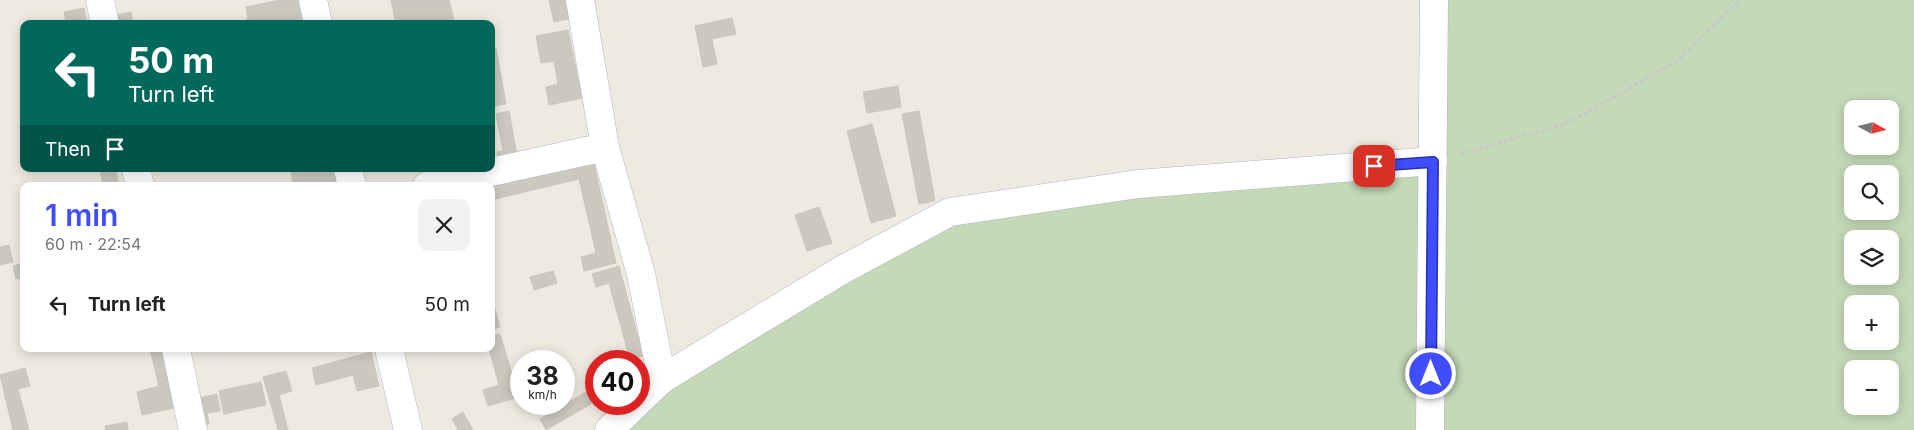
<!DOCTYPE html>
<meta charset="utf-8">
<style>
body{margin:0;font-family:Inter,sans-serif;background:#f2f2f2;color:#222;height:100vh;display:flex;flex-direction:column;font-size:19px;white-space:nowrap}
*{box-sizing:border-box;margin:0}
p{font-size:16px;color:#767676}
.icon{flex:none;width:28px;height:28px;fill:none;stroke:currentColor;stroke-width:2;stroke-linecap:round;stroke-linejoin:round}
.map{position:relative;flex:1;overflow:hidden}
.panel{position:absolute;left:20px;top:182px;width:475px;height:170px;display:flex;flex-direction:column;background:#fff;border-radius:10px;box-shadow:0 2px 12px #0003}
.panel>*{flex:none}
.guide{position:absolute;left:20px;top:20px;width:475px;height:152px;border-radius:10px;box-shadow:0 2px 12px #0003;background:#00695c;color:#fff;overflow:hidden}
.needle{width:32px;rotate:97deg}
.buttons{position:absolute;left:1844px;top:100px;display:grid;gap:10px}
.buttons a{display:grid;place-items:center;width:55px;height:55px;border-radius:10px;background:#fff;box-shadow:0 2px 12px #0003;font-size:25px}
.speed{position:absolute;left:510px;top:350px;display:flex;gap:10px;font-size:25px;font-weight:700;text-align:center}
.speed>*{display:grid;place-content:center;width:65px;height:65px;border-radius:50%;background:#fff;box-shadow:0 2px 12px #0003;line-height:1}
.speed small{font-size:12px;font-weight:400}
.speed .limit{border:8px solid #d22;background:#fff;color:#111}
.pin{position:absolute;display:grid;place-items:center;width:42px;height:42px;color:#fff;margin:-21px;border-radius:10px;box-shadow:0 2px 8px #0006}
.me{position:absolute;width:55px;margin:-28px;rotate:0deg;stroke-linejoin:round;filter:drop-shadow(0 0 4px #0008)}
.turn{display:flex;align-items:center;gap:18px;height:105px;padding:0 25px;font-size:22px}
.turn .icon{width:65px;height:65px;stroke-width:2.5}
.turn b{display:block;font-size:35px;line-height:42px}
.then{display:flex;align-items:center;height:48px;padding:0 25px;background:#0003;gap:10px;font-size:19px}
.round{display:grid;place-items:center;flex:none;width:52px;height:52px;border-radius:10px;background:#f2f2f2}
.head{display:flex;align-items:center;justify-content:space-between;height:85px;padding:0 25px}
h1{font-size:30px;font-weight:600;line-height:38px;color:#3f4dfd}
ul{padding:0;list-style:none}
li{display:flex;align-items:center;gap:15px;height:75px;padding:0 25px}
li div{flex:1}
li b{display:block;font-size:19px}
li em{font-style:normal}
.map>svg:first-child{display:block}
.cemetery{fill:#c4d9b7;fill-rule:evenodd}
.building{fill:#cbc8be;stroke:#cbc6b9}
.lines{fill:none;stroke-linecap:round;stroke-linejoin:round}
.street-casing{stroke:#b3b4c1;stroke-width:29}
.secondary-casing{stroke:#b3b4c1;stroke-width:29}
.path{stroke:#c8c8c8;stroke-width:3;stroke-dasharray:4 2.5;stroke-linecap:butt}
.street{stroke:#fff;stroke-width:28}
.secondary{stroke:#fff;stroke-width:28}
.route-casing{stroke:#2932a4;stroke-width:12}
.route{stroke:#3f4dfd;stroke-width:9}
</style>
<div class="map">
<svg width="1914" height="430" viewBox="0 0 1914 430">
<rect width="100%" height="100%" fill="#efeae0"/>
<!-- cemetery -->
<path class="cemetery" d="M 1434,0 L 1914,0 L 1914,430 L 609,430 L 636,404 L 950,212 L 1433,161 ZM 1852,109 L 1890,109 L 1890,146 L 1852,146 ZM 1852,174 L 1890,174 L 1890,211 L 1852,211 ZM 1852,239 L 1890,239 L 1890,276 L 1852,276 ZM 1852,304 L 1890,304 L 1890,341 L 1852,341 ZM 1852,369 L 1890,369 L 1890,406 L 1852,406 Z"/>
<!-- building -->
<g class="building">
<polygon points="280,0 304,0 308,24 235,24 248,19 246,7"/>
<polygon points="391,0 449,0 455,24 396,24"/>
<polygon points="549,0 565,0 569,19 554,22"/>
<polygon points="84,8 87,24 57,24 66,22 64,12"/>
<polygon points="131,12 133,24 115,24 113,16"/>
<polygon points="732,18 736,34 712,39 717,64 703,67 695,26"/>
<polygon points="568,30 582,98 549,105 546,87 558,84 554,61 541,63 536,36"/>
<polygon points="496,49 506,104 493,106 491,50"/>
<polygon points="898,86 901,107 867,113 863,92"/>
<polygon points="509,111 518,160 499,163 497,152 503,151 496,114"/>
<polygon points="919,111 935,201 919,204 902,114"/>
<polygon points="872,124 896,216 871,223 847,131"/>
<polygon points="593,159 616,263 584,271 581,257 596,253 579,179 491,200 491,186 478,186"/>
<polygon points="100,169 116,169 119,186 103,186"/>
<polygon points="290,169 337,169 340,186 294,186"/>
<polygon points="819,207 832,243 807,251 795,215"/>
<polygon points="9,245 13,262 0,265 0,247"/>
<polygon points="24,263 24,277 16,279 13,266"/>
<polygon points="619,266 643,356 630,360 609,283 596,287 592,274"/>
<polygon points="553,271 557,283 534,290 530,277"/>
<polygon points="491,296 500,327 491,330"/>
<polygon points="500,334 519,397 488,406 483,390 499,385 489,349 491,349 491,336"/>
<polygon points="150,349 165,349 179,407 142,415 137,392 159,386"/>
<polygon points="371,352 379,386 357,391 353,375 316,385 312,368"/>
<polygon points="641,360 647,371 639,376 638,361"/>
<polygon points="25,368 30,386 18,389 29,430 13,430 0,375"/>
<polygon points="286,371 292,391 279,395 288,430 278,430 263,377"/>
<polygon points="261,382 266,405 224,414 219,391"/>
<polygon points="596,386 596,401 546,430 540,419"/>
<polygon points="217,394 220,411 207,413 209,424 195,427 189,400"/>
<polygon points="463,412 473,430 458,430 452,419"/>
<polygon points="127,422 128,430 106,430 105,426"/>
</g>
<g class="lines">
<defs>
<g id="street">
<polyline points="100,0 105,24"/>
<polyline points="313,0 318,24"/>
<polyline points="580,0 605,147 641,274 662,379"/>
<polyline points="136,169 140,186"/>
<polyline points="348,169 352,186"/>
<polyline points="427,186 605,147"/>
<polyline points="176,349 193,430"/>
<polyline points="389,349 408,430"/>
<polyline points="639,401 662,379 842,270 950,212 1138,184 1433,161"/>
<polyline points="609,430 636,404"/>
</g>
<polyline id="secondary" points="1430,430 1434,0"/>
</defs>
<!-- street casing -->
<use href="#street" class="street-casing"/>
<!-- secondary casing -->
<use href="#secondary" class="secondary-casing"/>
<!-- path -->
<polyline class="path" points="1460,154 1568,123 1676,62 1740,0"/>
<!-- street -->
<use href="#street" class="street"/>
<!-- secondary -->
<use href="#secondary" class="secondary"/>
</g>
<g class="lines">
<defs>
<polyline id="route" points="1374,166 1433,162 1431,374"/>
</defs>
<!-- route casing -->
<use href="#route" class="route-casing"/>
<!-- route -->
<use href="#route" class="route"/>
</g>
</svg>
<div class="buttons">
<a><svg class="needle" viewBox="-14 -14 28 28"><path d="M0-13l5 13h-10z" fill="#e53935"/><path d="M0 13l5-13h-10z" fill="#767676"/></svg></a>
<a><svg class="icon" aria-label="search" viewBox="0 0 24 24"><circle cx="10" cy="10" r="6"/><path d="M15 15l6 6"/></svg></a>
<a><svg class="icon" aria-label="layers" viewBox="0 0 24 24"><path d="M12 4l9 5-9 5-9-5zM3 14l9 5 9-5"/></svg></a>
<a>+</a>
<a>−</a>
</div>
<div class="speed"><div>38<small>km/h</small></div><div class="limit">40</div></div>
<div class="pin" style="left:1374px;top:166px;background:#d93025"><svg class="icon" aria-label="arrive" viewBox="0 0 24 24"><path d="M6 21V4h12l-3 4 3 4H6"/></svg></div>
<svg class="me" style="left:1431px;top:374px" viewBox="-20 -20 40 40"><circle r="17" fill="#3f4dfd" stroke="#fff" stroke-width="3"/><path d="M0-11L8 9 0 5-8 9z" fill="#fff"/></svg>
<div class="guide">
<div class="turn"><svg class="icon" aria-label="left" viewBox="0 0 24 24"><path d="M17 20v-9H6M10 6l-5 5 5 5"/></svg><div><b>50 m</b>Turn left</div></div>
<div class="then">Then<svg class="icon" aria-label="arrive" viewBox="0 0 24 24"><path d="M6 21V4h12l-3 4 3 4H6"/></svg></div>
</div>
<section class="panel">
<div class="head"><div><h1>1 min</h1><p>60 m · 22:54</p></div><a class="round"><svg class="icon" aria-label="close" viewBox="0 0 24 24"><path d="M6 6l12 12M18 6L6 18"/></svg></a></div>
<ul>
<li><svg class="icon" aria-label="left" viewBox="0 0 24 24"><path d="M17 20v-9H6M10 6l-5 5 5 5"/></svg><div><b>Turn left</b></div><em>50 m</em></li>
</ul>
</section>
</div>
